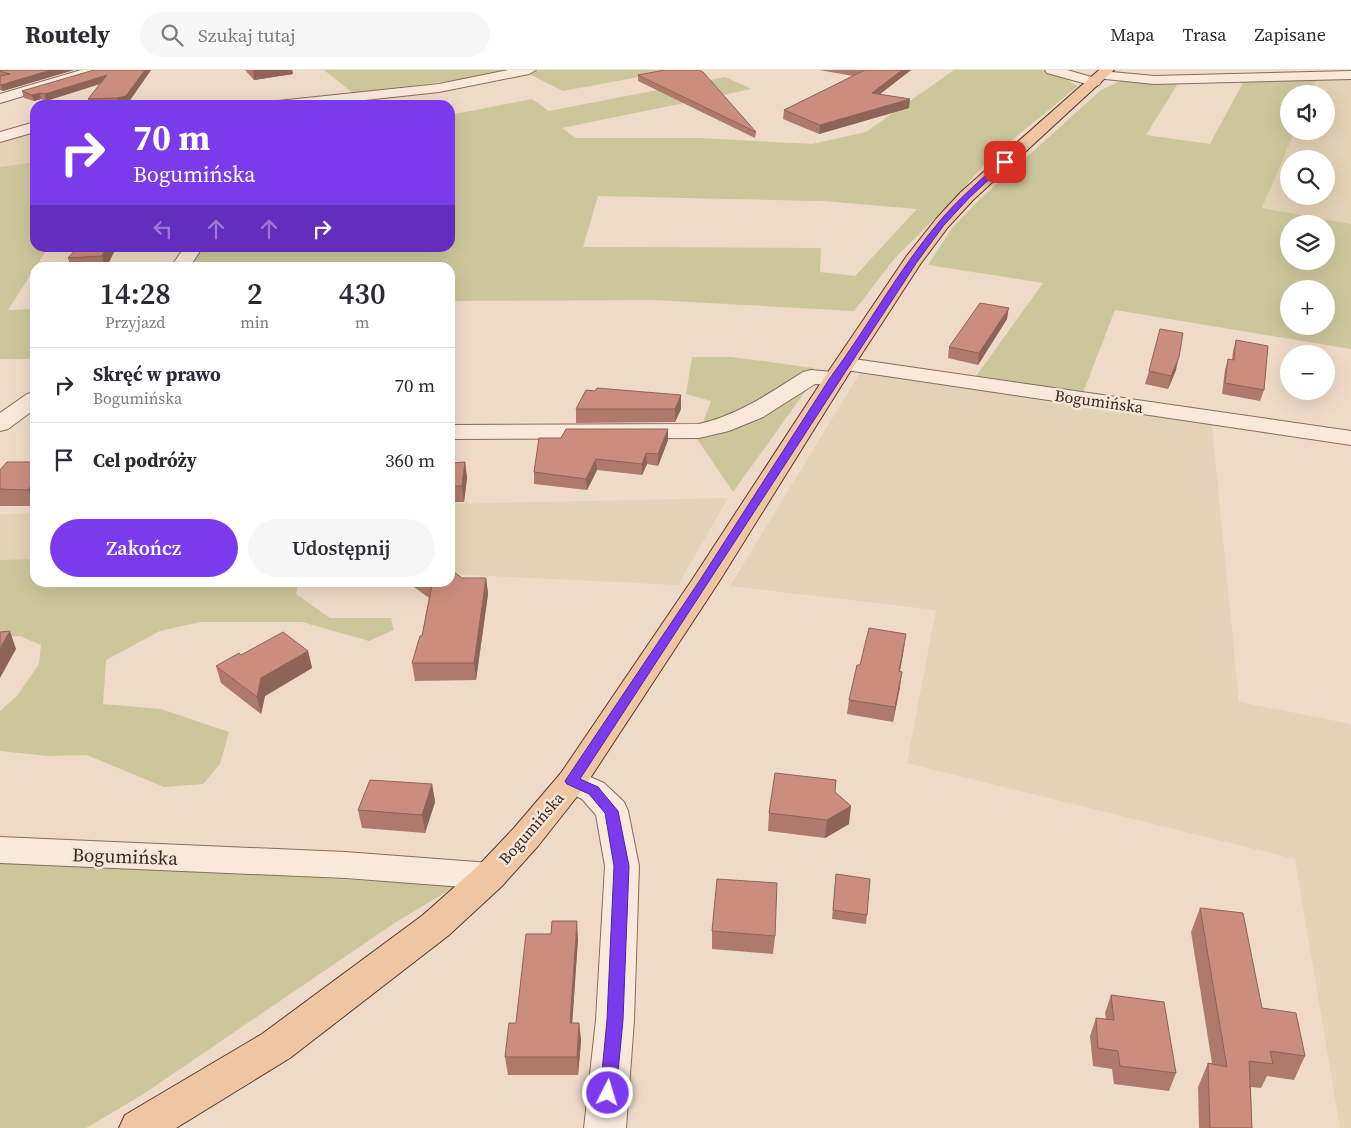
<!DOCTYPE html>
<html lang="pl">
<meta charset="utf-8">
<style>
body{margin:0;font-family:"Source Serif 4",serif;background:#f7f7f7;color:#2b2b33;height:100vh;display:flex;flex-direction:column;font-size:19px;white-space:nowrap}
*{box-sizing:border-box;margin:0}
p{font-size:16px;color:#7c7c81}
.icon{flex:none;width:28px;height:28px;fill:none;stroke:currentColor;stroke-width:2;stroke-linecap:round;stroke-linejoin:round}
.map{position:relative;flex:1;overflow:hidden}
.sheet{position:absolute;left:30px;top:192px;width:425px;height:325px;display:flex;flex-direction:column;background:#fff;border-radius:15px;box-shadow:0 5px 20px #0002}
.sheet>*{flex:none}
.banner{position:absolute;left:30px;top:30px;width:425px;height:152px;border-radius:15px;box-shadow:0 5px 20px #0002;background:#7c3aed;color:#fff;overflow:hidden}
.controls{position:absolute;left:1280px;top:15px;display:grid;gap:10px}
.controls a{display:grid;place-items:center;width:55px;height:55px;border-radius:50%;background:#fff;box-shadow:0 5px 20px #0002;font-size:25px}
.pin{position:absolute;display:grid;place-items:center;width:42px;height:42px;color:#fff;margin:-21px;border-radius:10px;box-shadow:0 2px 8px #0006}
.me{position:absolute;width:55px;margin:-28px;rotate:5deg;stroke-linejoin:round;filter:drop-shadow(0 0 4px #0008)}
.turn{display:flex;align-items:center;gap:18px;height:105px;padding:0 20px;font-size:22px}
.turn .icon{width:65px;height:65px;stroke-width:2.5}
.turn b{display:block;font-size:35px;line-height:42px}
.lanes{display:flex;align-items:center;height:48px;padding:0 20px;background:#0003;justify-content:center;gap:25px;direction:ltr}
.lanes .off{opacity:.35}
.eta{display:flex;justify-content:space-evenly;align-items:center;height:85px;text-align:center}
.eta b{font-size:30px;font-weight:600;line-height:35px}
.cta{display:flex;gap:10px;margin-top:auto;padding:10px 20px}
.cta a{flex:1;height:58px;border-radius:30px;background:#7c3aed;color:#fff;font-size:20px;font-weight:600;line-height:58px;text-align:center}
.cta a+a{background:#f7f7f7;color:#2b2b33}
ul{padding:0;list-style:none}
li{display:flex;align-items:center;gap:15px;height:75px;padding:0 20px;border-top:1px solid #e1e1e2}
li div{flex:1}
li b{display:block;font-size:19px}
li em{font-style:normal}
header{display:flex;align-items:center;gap:30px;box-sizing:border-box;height:70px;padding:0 25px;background:#fff;border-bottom:1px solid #e1e1e2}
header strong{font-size:24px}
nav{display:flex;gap:28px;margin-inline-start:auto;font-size:18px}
.search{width:350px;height:45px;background:#f7f7f7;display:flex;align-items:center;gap:12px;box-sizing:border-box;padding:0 18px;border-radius:28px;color:#7c7c81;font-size:19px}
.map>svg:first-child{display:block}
.farmland{fill:#e3d2b5;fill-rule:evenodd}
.green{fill:#ccc79b;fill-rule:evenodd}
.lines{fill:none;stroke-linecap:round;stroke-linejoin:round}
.minor-casing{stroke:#896b5d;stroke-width:2}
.major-casing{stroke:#573a31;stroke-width:2}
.minor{fill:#f8e9db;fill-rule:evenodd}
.major{fill:#efc6a1;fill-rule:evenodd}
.wall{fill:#af7a6c}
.shaded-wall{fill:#8e6358}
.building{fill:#cb8e7e;stroke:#8e6358}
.route{fill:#7c3aed;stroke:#51269a}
.labels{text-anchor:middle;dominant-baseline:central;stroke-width:5;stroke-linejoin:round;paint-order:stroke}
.street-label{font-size:16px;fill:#3a2720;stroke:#f5e6d7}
.near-street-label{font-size:19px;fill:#3a2720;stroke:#f5e6d7}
</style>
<header>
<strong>Routely</strong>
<div class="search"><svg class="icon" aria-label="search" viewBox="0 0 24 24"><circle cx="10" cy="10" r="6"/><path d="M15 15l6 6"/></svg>Szukaj tutaj</div>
<nav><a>Mapa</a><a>Trasa</a><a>Zapisane</a></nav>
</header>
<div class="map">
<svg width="1351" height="1058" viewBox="0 0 1351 1058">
<rect width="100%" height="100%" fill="#eedac7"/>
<!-- farmland -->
<g class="farmland">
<path d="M 1351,8 L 1351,154 L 1262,138 L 1295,61 L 1326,61 L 1326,24 L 1312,24 L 1318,9 ZM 1289,89 L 1326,89 L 1326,126 L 1289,126 Z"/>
<polygon points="35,59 35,92 0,97 0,69"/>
<polygon points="863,298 1211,347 1239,632 1351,654 1351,1058 1340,1058 1295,789 907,693 936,540 730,516"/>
<polygon points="728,428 678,515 450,504 450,434"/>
<polygon points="35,443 35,491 0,492 0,444"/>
</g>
<!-- green -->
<g class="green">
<polygon points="324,0 511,0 465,9 353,23"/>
<polygon points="541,0 676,0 563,21 527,3"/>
<path d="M 954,0 L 1049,0 L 1078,16 L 989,89 L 955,128 L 895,188 L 854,241 L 653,230 L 450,231 L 450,198 L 179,198 L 193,178 L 450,178 L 450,45 L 532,29 L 549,41 L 725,7 L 752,19 L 562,58 L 576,68 L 702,68 L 812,74 L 866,62 ZM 598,126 L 823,131 L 917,139 L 855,206 L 820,202 L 821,178 L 583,177 Z"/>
<path d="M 1127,8 L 1180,10 L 1146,65 L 1210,74 L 1245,9 L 1317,9 L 1311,24 L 1289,24 L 1289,61 L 1295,61 L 1262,138 L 1351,154 L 1351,279 L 1115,240 L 1081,328 L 972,312 L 1043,213 L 928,195 L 952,158 L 979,130 L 1101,20 ZM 1289,154 L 1326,154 L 1326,191 L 1289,191 ZM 1289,219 L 1326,219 L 1326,256 L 1289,256 Z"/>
<polygon points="35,92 35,178 48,178 8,240 35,239 35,289 0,289 0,97"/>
<polygon points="692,287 731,287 814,298 807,319 733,422 697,369 711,331 686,324"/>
<polygon points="35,489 35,512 299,513 296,524 330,548 391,548 394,560 369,571 302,552 200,552 160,561 106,590 103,634 161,639 229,662 220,694 203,714 164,717 87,685 48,686 0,681 0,641 17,626 39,594 41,575 20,566 0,567 0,490"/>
<polygon points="0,789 456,816 393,854 142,1025 86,1058 0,1058"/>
</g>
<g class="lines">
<defs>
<g id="minor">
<polygon points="81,0 103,0 101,3 0,33 0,24"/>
<polygon points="508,0 536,0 529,4 439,22 319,35 271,35 273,32 278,31 439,14"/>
<polygon points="1045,0 1067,0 1099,9 1101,12 1099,15 1094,16 1047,3"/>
<polygon points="1101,1 1154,6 1351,1 1351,9 1154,14 1096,8 1094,5"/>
<polygon points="35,52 35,62 0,72 0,62"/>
<polygon points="184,178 202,178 189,198 170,198"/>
<polygon points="847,288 1351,361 1351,375 839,299 836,294 839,289"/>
<path d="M 811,300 L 843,303 L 846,308 L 843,313 L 835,315 L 815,314 L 763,347 L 729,361 L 699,368 L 450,369 L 450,355 L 699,354 C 738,345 770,323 803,302 Z"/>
<polygon points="35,322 35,339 8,359 0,361 0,343 27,324"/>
<polygon points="572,699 604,713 624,732 628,741 639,796 634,950 626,1058 584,1058 596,950 605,796 596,745 582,729 561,719 556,711 561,703"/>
<polygon points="0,767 345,782 490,793 502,796 507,806 502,816 490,819 345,808 0,793"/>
</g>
<polygon id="major" points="1099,0 1114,0 973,130 948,157 921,193 846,308 720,510 583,719 538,776 502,816 449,865 290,988 176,1058 119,1058 125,1045 262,964 423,845 478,796 514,758 561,703 692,510 824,308 906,187 936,149 961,122"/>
</defs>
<!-- minor casing -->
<use href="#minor" class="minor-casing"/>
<!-- major casing -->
<use href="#major" class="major-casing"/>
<!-- minor -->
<use href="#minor" class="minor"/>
<!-- major -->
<use href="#major" class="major"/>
</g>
<!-- wall -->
<g class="wall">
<polygon points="0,0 74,0 3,21 0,20"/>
<polygon points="151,0 128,33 119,35 90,35 88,29 100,14 46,31 41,29 34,31 24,28 22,21"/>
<polygon points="245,0 292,0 293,4 254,10"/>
<polygon points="819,0 911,0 880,24 909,38 819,64 783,49 784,40 853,6"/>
<polygon points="638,5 756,62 755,68 638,11"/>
<polygon points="116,178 106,198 71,198 68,188"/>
<polygon points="1007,249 978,295 948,288 949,277"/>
<polygon points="1236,270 1264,320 1260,331 1222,324 1225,300 1228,289 1232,290 1233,281"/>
<polygon points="1176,300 1168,319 1145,314 1149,301"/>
<polygon points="681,325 681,339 675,352 576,353 576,339"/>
<polygon points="668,370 658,396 647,394 642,405 597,400 587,420 534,414 534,402"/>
<polygon points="35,392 35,435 34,436 0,436 0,400"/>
<polygon points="465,392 467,408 464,432 450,432 450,393"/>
<polygon points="462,508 486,508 488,524 476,610 415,611 412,593 422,566 429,528 414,517 413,512 450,512"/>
<polygon points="904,578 900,602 900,617 893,652 847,644 849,630 860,595"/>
<polygon points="308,581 312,598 265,626 261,644 221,613 216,596 241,585"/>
<polygon points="432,714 435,732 425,763 362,758 358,740"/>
<polygon points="835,722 849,754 825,768 768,761 769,743"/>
<polygon points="836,804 867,845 866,854 832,849"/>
<polygon points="1200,838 1262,938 1305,986 1294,1010 1267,1006 1261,1018 1251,1017 1252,1058 1199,1058 1198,1017 1208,993 1212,993 1191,862"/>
<polygon points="712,861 775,866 773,884 712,879"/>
<polygon points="578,869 572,953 579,953 581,971 578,1005 508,1005 505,987 516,953"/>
<polygon points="1111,925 1176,1003 1169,1021 1114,1014 1112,999 1093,996 1090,966 1096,948 1106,949 1105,943"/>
</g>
<!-- shaded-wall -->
<g class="shaded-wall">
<polygon points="51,0 74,0 3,21 1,15"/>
<polygon points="145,0 151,0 128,33 119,35 117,28"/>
<polygon points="253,0 292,0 293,4 254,10"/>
<polygon points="902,0 911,0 871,31 872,23"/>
<polygon points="107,5 109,11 46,31 45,24"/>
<polygon points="40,23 41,29 34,31 32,25"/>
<polygon points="910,29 909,38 819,64 820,55"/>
<polygon points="106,178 116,178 106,198 105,198 102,186"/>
<polygon points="1009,238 1007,249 978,295 979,283"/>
<polygon points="1179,287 1176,300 1168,319 1171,306"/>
<polygon points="681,325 681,339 675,352 675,339"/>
<polygon points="668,359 668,370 658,396 658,384"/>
<polygon points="646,383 647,394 642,405 642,394"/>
<polygon points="596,389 597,400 587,420 586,409"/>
<polygon points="465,392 467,408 464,432 462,416"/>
<polygon points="35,410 35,435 34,436 28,420"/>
<polygon points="486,508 488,524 476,610 474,593"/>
<polygon points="10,561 16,579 0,608 0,578"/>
<polygon points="906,564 904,578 897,616 899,601"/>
<polygon points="308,581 312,598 265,626 261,644 257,627 261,608"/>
<polygon points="902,602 900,617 893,652 895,637"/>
<polygon points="432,714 435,732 425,763 422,745"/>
<polygon points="851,736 849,754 825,768 827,750"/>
<polygon points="577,851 578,869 571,971 570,953"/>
<polygon points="579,953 581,971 578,1005 577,987"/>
</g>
<!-- building -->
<g class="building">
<polygon points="0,0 51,0 1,15 0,14 0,6 10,4 0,1"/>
<polygon points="94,0 145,0 126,26 117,28 88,29 107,5 45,24 40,23 32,25 22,21"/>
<polygon points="665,0 699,0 703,2 756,62 638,5"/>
<polygon points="865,0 902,0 872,23 910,29 820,55 784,40"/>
<polygon points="77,178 106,178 102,186 68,188"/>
<polygon points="980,233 1009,238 979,283 949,277"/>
<polygon points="1160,259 1183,263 1179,287 1171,306 1149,301"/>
<polygon points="1236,270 1268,276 1264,320 1225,313 1228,289 1234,290"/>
<polygon points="597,318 681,325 675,339 576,339 586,320 595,321"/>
<polygon points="566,359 668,359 658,384 646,383 642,394 596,389 586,409 534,402 539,368 561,368"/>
<polygon points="7,392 35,392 35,410 28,420 0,419 0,400"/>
<polygon points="465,392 462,416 450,416 450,393"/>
<polygon points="450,499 462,508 486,508 474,593 412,593 420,566 422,566 432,515 428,512 450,512"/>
<polygon points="869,558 906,564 899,601 902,602 895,637 849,630 857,595 860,595"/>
<polygon points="10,561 0,578 0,562"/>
<polygon points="283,562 308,581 261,608 257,627 216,596 239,583 241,585"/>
<polygon points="775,703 836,710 835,722 851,736 827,750 769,743"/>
<polygon points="370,710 432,714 422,745 358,740"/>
<polygon points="836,804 870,809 867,845 833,840"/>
<polygon points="717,809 777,813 775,866 712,861"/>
<polygon points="1200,838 1243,843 1262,938 1296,943 1305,986 1270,981 1273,994 1249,991 1252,1058 1210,1058 1208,993 1227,997"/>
<polygon points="552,851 577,851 570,953 579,953 577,987 505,987 509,953 516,953 526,864 551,864"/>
<polygon points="1111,925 1164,932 1176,1003 1120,996 1118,981 1098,978 1096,948 1114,950"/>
</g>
<!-- route -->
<path class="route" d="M 1002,90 L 1008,92 L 970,127 L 944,155 L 917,192 L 580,709 L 598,717 L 618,741 L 629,796 L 623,950 L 616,1023 L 614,1028 L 608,1031 L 602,1028 L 600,1023 L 607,950 L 614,796 L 605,743 L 589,724 L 567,714 L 565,711 L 700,510 L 830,308 C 868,257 898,200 939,152 C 958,129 981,110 1002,90 Z"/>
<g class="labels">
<!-- street labels -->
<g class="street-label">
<text transform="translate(1099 331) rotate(8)">Bogumińska</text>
<text transform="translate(531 758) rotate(-49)">Bogumińska</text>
</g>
<!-- near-street labels -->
<g class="near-street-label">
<text transform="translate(125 786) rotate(2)">Bogumińska</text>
</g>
</g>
</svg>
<div class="controls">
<a><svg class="icon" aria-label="sound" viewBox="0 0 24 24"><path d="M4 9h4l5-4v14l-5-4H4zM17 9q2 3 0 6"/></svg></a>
<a><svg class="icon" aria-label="search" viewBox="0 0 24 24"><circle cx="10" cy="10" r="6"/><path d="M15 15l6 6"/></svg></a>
<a><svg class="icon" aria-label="layers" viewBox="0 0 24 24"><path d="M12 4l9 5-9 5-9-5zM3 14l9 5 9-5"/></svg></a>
<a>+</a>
<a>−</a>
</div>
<div class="pin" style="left:1005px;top:92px;background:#d93025"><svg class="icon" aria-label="arrive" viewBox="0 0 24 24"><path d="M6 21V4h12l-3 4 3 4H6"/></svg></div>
<svg class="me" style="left:608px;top:1023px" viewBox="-20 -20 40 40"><circle r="17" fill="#7c3aed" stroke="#fff" stroke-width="3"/><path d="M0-11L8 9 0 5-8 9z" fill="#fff"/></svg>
<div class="banner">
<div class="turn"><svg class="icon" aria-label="right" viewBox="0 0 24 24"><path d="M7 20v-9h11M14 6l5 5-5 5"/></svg><div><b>70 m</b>Bogumińska</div></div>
<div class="lanes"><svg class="icon off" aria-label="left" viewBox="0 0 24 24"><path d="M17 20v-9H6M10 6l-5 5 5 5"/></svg><svg class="icon off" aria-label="ahead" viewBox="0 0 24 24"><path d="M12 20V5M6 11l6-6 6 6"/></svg><svg class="icon off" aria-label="ahead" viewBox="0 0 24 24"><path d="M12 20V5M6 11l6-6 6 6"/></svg><svg class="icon" aria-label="right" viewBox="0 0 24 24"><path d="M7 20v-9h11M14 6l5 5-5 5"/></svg></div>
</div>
<section class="sheet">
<div class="eta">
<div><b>14:28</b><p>Przyjazd</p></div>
<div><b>2</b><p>min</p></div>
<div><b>430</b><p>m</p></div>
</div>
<ul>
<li><svg class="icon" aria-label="right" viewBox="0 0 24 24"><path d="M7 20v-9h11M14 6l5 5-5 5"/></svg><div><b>Skręć w prawo</b><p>Bogumińska</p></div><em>70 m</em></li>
<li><svg class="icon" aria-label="arrive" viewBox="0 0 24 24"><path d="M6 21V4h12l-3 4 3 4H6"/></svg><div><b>Cel podróży</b></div><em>360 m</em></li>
</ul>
<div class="cta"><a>Zakończ</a><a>Udostępnij</a></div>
</section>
</div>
